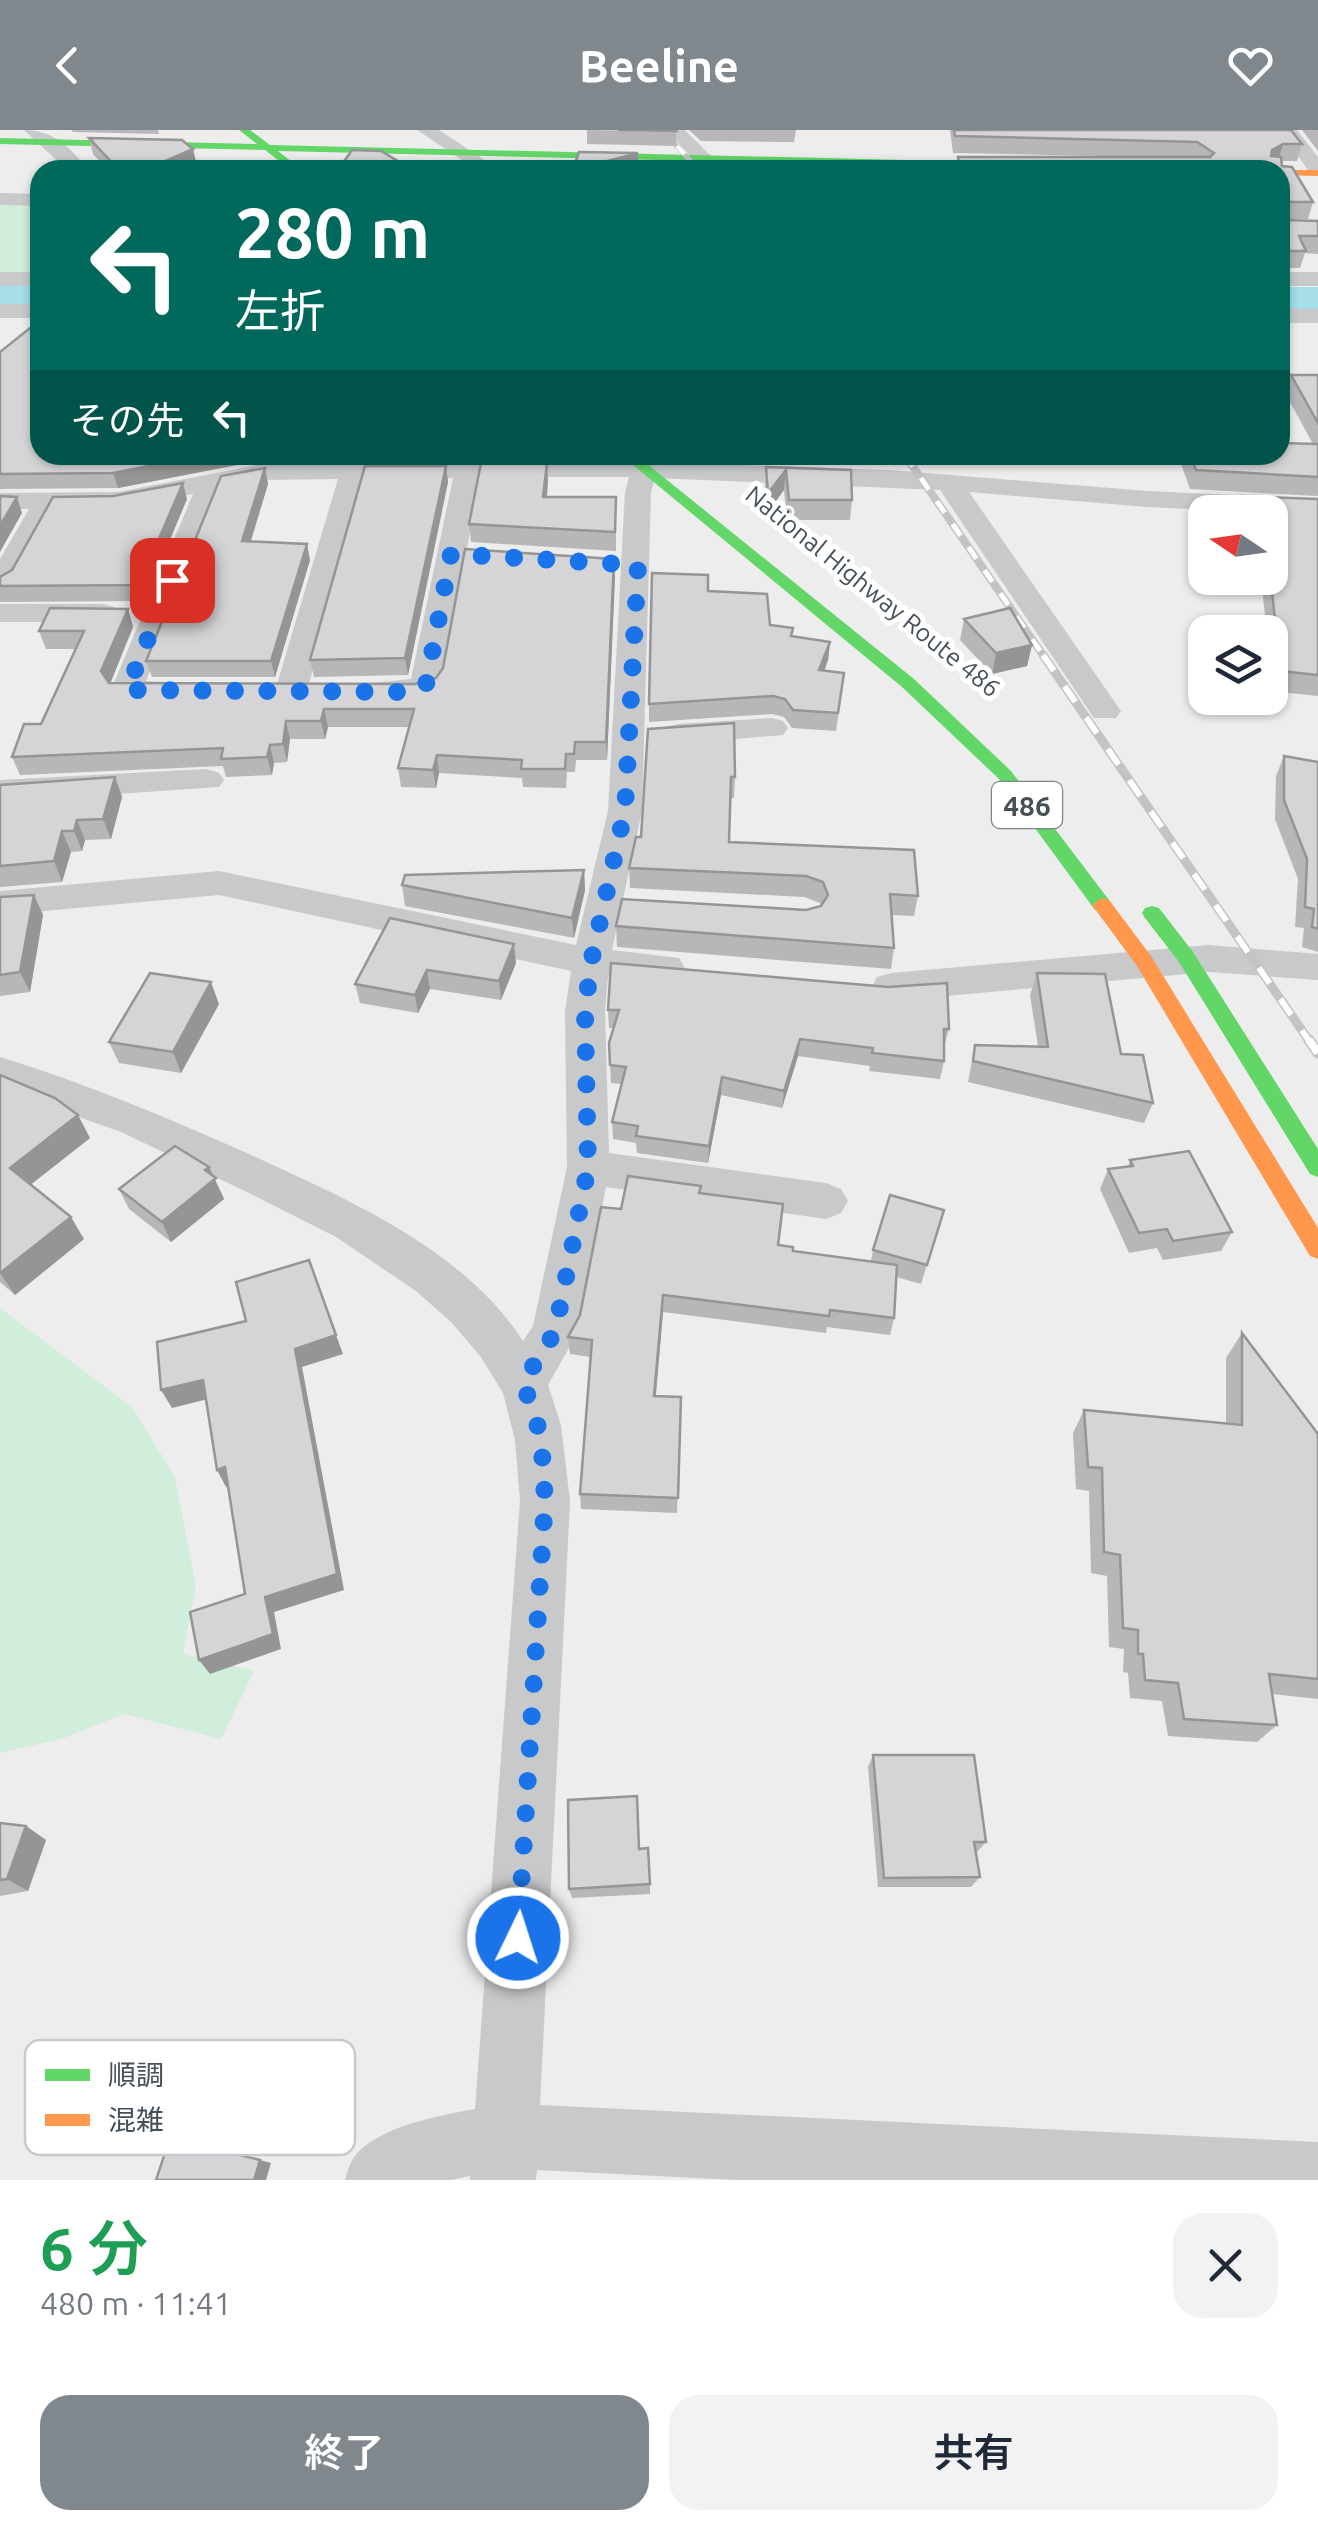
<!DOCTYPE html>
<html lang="ja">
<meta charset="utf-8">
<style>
body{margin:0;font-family:Ubuntu,"Noto Sans JP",sans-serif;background:#f2f2f3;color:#1f2937;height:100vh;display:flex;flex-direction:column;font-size:38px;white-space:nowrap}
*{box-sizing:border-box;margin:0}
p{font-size:32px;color:#747a83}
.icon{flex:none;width:55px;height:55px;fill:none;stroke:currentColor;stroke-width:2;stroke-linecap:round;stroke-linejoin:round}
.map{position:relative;height:2050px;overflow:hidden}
.details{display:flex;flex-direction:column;background:#fff;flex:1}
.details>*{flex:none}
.banner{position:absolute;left:30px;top:30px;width:1260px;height:305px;border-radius:30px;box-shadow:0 2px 8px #0004;background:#00695c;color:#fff;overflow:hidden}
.needle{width:65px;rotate:283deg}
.fabs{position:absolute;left:1188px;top:365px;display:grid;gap:20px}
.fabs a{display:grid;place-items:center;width:100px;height:100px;border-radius:20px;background:#fff;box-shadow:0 2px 8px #0004;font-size:50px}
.pin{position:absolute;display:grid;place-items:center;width:85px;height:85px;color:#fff;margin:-42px;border-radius:20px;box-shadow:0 5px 15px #0006}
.me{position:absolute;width:110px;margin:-55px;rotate:4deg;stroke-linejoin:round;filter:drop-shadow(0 0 8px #0008)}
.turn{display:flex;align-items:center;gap:35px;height:210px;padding:0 40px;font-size:45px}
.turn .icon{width:130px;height:130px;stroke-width:2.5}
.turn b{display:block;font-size:70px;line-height:85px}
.then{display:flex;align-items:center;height:95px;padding:0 40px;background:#0003;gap:20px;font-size:38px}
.round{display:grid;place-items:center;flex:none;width:105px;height:105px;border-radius:30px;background:#f2f2f3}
.summary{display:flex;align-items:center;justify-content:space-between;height:170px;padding:0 40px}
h1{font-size:60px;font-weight:600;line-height:75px;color:#1e9e55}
.button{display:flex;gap:20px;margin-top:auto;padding:20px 40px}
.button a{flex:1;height:115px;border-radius:30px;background:#80878d;color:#fff;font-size:40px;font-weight:600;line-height:115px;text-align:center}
.button a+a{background:#f2f2f3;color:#1f2937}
header{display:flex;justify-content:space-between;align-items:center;height:130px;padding:0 40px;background:#80878d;color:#fff;font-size:45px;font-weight:600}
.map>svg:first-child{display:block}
.green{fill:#d1eddb}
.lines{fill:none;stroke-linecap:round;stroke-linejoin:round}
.river{fill:#a6deea;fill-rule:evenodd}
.street{fill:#c7c9cb;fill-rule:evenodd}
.fast{fill:#63d668;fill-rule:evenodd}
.slow{fill:#ff974d;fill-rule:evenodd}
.rail-far3-casing{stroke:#c2c3c5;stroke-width:5}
.rail-far2-casing{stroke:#c2c3c5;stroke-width:8}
.rail-far1-casing{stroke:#c2c3c5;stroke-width:9}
.rail-casing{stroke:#c2c3c5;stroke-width:11}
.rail-far3{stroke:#fff;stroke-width:4;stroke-dasharray:11;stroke-linecap:butt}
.rail-far2{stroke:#fff;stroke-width:5;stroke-dasharray:14;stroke-linecap:butt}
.rail-far1{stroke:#fff;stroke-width:6;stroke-dasharray:19;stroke-linecap:butt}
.rail{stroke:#fff;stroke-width:8;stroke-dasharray:24;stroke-linecap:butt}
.wall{fill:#b7b7b9}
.shaded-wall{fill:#959596}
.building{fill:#d5d5d7;stroke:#959596;stroke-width:2.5}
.route{stroke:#1a73e8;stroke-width:18;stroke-dasharray:0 32.4}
.labels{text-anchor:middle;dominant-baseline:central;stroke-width:10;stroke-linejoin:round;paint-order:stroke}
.far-street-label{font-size:25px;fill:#455059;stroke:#fff}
.shield{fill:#fff;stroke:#7d848b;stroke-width:2.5}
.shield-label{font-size:28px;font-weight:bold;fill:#455059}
.key{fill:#fff;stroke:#c7cacd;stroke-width:2.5}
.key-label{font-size:28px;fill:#455059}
</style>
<header><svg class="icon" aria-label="back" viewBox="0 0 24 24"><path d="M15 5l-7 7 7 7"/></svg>Beeline<svg class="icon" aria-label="heart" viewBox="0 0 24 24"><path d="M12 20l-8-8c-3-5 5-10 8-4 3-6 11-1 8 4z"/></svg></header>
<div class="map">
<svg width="1318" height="2050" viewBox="0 0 1318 2050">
<rect width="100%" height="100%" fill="#eeeded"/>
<!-- green -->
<g class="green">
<polygon points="0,73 40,74 40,144 0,144"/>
<polygon points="0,1178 132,1277 175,1347 196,1457 183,1524 254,1541 221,1609 124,1584 61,1609 0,1623"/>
</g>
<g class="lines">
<!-- river -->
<g class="river">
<rect x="0" y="153" width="40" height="26"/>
<rect x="1280" y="157" width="38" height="26"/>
</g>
<!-- street -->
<g class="street">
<path d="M 24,0 C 53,0 70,17 88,40 L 67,40 Z"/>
<polygon points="417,0 439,0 500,40 477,40"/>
<polygon points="666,0 685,0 725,40 704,40"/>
<polygon points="1279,0 1297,0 1318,27 1318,46 1311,44"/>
<polygon points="0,63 40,64 40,76 0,75"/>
<rect x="0" y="142" width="40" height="14"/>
<rect x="1280" y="142" width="38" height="14"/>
<rect x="0" y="174" width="40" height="14"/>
<rect x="1280" y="179" width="38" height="14"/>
<path d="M 591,330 L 890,340 L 1147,361 L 1318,369 L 1318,385 L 1147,377 L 969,362 L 1121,581 L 1116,588 L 1094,588 L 940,360 L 655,348 L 651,362 L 642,681 L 612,820 L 679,828 L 685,838 L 679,848 L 666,851 L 608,847 L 605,881 L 609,1023 L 826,1053 L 841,1059 L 848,1071 L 841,1083 L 826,1089 L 606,1057 L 578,1202 L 548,1255 L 561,1295 L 570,1371 L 540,1975 L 1318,2012 L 1318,2050 L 737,2050 L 537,2040 L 536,2050 L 470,2050 L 470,2046 L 451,2050 L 345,2050 C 347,2043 350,2033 354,2027 C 378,1996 439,1986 475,1979 L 520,1371 L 515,1310 L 503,1263 L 481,1227 L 451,1192 L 416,1161 L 336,1107 L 251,1064 L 121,1002 L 0,959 L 0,927 C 86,953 167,988 249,1024 C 346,1069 463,1118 523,1211 L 533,1196 L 567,1037 L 565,881 L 571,841 L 219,765 L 0,785 L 0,761 L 219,741 L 576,815 L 608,681 L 625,362 L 629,347 L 480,347 L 442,555 C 427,575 384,573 362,568 L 357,561 L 362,554 L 411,549 L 453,348 L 365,349 L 307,561 L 302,568 L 280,568 L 275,561 L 338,349 L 262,350 L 222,358 L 146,551 L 188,553 L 193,560 L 188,567 C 166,572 138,572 116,567 L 111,560 L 193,364 L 118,378 L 56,379 L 15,454 L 10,460 L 0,463 L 0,429 L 29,379 L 0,379 L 0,363 L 118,362 L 262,334 Z"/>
<polygon points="0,474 103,474 114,477 118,483 114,489 103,492 0,492"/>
<polygon points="772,588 783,591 788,598 783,605 677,614 665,611 661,604 665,597 677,594"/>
<polygon points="207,639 219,643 224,650 219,657 0,672 0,650"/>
<polygon points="1209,815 1318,824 1318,850 1209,842 891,871 877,867 872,857 877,847 891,843"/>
</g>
<!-- fast -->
<g class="fast">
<polygon points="239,0 250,0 270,15 1032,33 1037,36 1032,39 278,21 302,40 291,40 265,20 0,14 0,8 257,14"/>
<polygon points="621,325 636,325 914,549 1011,641 1109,770 1112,775 1109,780 1095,780 999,649 902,557"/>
<polygon points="1152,776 1159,778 1193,822 1318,1019 1318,1047 1310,1044 1179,832 1145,788 1142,783 1145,778"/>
</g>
<!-- slow -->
<g class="slow">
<polygon points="1276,40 1318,40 1318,46 1280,45 1280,40"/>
<polygon points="1102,768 1109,770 1151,826 1318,1098 1318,1129 1310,1126 1137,836 1092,775"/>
</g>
<defs>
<polyline id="rail-far3" points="662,0 699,40"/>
<polyline id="rail-far2" points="905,325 1045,528"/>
<polyline id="rail-far1" points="1043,525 1310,912"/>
<polyline id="rail" points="1309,910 1318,923"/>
</defs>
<!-- rail-far3 casing -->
<use href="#rail-far3" class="rail-far3-casing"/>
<!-- rail-far2 casing -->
<use href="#rail-far2" class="rail-far2-casing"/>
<!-- rail-far1 casing -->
<use href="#rail-far1" class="rail-far1-casing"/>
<!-- rail casing -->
<use href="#rail" class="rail-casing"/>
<!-- rail-far3 -->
<use href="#rail-far3" class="rail-far3"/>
<!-- rail-far2 -->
<use href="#rail-far2" class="rail-far2"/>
<!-- rail-far1 -->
<use href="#rail-far1" class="rail-far1"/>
<!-- rail -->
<use href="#rail" class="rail"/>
</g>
<!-- wall -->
<g class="wall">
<polygon points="71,0 158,0 159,4 73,2"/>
<polygon points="587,0 676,1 676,16 587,14"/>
<polygon points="689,0 796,0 794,12 701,11"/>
<polygon points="950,0 1291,0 1302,14 1297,31 1282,31 1282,36 1313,72 1308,89 1284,89 1318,91 1318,124 1305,123 1300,138 1280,138 1280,40 956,40 958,27 1148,27 953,23"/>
<polygon points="1302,0 1318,0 1318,21"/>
<polygon points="89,8 193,19 197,36 187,40 108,40 93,24"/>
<polygon points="345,30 413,40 347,40"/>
<polygon points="0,222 40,325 442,325 441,328 262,330 118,358 0,359"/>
<polygon points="1291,245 1318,245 1318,366 1190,359 1180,331 1181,325 1280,325 1313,314 1285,263"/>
<polygon points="752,325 811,325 804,333 763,332 752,329"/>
<polygon points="446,336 448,352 408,545 314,547 310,530"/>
<polygon points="766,337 852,370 850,390 787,390 784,360 767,383 765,356"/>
<polygon points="265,338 268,354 251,411 310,430 275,547 152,547 146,531"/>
<polygon points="548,351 547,367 616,367 616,421 471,412 469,394"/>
<polygon points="1241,366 1318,369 1318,566 1270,561 1270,502 1262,502 1266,495 1261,448 1270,448 1270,382 1236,382"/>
<polygon points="187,369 144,471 0,472 0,447"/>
<polygon points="615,446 607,630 576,630 575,642 567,642 566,658 523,657 522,648 439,643 436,658 401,657 398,638 410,597 328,597 325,609 290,609 287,632 274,633 272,645 226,647 223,636 20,645 12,627 41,594 76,519 46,519 39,501 128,479 133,497 110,553 415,554 436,548"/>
<polygon points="708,461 770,495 793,498 792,506 830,512 828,530 824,541 844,543 836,601 792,598 784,587 772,584 649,592 649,574"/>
<polygon points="964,489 1032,515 1027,536 992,544 960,510"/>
<polygon points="648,599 735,647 734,668 730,668 729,712 918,766 914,786 892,785 894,818 891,839 617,817 616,796 806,780 821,775 820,773 804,767 630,758 629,738 641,707"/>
<polygon points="1284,626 1318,632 1318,822 1302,817 1304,798 1295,797 1298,749 1275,689 1276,646"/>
<polygon points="115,647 122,667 111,709 85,710 82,721 71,722 62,752 0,757 0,655"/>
<polygon points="584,740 585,760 574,808 405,776 402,755"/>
<polygon points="34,765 43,785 30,862 0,866 0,767"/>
<polygon points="390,788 516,833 501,870 430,859 418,883 360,873 355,854"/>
<polygon points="1037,843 1121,924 1153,973 1144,993 968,952 975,915 1038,916 1030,865"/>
<polygon points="219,874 181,943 119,933 109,912"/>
<polygon points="608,880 949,899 944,917 944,931 940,949 869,941 870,936 798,926 782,978 721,965 708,1033 637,1023 636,1013 613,1009 612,992 622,954 611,953 609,913 614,898 609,898"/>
<polygon points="0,945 90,1008 31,1054 84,1109 15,1165 0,1152"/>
<polygon points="1130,1030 1232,1102 1221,1121 1163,1130 1157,1118 1129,1123 1100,1059 1108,1039 1128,1037"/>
<polygon points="209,1037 224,1069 171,1112 129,1079 119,1059"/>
<polygon points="701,1056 700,1063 778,1115 793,1121 871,1131 873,1120 944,1080 921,1154 896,1147 894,1188 890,1205 827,1197 826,1203 663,1182 656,1266 681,1267 677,1383 581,1379 580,1364 591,1227 570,1224 568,1207 580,1185 621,1079"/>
<polygon points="1242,1203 1318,1304 1318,1569 1272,1564 1277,1595 1257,1612 1168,1606 1162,1571 1130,1568 1128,1543 1123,1542 1124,1519 1109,1517 1107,1446 1091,1443 1089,1361 1076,1359 1073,1303 1084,1280 1226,1294 1226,1228"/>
<polygon points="873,1625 986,1712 977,1722 976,1722 980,1747 971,1757 878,1757 868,1637"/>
<polygon points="0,1693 26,1696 46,1710 28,1761 0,1766"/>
<polygon points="639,1719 650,1754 650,1764 572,1768 569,1759"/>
</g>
<!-- shaded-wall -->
<g class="shaded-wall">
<polygon points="1283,14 1278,31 1267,37 1272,20"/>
<polygon points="193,19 197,36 187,40 145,40"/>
<polygon points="638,23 638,38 629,40 573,40"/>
<polygon points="1286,121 1280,138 1280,122"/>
<polygon points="206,325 261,325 262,330 118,358 113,343"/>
<polygon points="547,333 548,351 545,385 543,367"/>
<polygon points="446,336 448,352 408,545 405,528"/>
<polygon points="265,338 268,354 246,426 242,411"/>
<polygon points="786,340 784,360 767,383 768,363"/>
<polygon points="183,353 187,369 144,471 139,455"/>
<polygon points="17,367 22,383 0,422 0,396"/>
<polygon points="307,414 310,430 275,547 271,531"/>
<polygon points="614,429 615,446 607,630 606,612"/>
<polygon points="128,479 133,497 108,559 101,541"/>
<polygon points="830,512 828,530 818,559 819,540"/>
<polygon points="1032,515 1027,536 992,544 996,523"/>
<polygon points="324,579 328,597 325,609 321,591"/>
<polygon points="286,591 290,609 287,632 283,614"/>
<polygon points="270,615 274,633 272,645 267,627"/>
<polygon points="437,625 439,643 436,658 433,640"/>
<polygon points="115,647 122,667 111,709 103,689"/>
<polygon points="77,690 85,710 82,721 74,701"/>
<polygon points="62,701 71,722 62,752 54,731"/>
<polygon points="584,740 585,760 574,808 572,788"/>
<polygon points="34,765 43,785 30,862 20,842"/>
<polygon points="514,814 516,833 501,870 499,851"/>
<polygon points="427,840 430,859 418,883 415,865"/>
<polygon points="211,852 219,874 181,943 173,922"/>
<polygon points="800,909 798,926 782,978 784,961"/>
<polygon points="722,947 721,965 708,1033 709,1016"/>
<polygon points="78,985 90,1008 24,1060 10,1038"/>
<polygon points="209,1037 224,1069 171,1112 162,1092"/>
<polygon points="71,1087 84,1109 15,1165 0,1143"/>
<polygon points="663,1165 663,1182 654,1283 654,1266"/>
<polygon points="336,1205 343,1224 302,1237 344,1460 274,1482 281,1519 210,1544 199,1530 265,1467 295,1219"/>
<polygon points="203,1250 212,1268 172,1278 161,1260"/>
<polygon points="225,1337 234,1354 226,1357 217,1340"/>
<polygon points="26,1696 46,1710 28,1761 7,1749"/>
<polygon points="260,2030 271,2033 266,2050 254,2050"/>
</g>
<!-- building -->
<g class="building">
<polygon points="618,0 675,0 676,1"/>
<polygon points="954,0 1291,0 1302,14 1283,14 1272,20 1271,26 1281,27 1282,36 1292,37 1313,72 1283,72 1282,87 1285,90 1318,91 1318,106 1299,106 1306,121 1286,121 1280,122 1280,40 960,40 958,27 1210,27 1214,23 1197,12 955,6"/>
<polygon points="89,8 182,10 193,19 145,40 119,40"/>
<polygon points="352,20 381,21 413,40 359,40 345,30"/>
<polygon points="579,22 638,23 573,40"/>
<polygon points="40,190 40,325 206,325 113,343 0,344 0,222"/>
<polygon points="1291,245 1318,245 1318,293"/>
<polygon points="1280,313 1318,314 1318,347 1196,340 1190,325 1280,325"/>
<polygon points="481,333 547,333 543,367 616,367 615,402 469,394"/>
<polygon points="365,336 446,336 405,528 310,530"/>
<polygon points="766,337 851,340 852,370 789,370 786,340 768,363"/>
<polygon points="265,338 242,411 307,414 271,531 146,531 221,346"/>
<polygon points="183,353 139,455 0,456 0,447 12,440 53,367 113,366"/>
<polygon points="0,366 17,367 0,396"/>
<polygon points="1241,366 1318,369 1318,545 1271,540 1270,502 1265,502 1264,496 1270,496 1269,488 1275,489 1270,445 1270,382 1256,382 1256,380 1245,379"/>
<polygon points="465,419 614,429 606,612 575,612 574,624 566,624 565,639 521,639 522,630 437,625 433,640 398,638 414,579 324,579 321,591 286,591 283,614 270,615 267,627 221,629 223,618 12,627 24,594 41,594 84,501 39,501 50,478 128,479 101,541 109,553 415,554 436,548 443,538"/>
<polygon points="652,443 708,445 708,461 767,464 770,495 793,498 791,506 830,512 819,540 844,543 838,583 793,580 785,569 773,566 649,574"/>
<polygon points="1010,478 1032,515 996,523 964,489"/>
<polygon points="734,593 735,647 731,647 729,712 914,720 918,766 890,764 894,818 616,796 622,769 806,780 821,776 828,765 823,752 806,746 629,738 636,707 641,707 648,599"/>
<polygon points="1284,626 1318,632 1318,799 1312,797 1314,779 1305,777 1307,729 1284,670"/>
<polygon points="115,647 103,689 77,690 74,701 62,701 54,731 0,736 0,655"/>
<polygon points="584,740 572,788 402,755 405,745"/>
<polygon points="34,765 20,842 0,845 0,767"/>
<polygon points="390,788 514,814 499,851 427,840 415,865 355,854"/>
<polygon points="611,833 888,857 947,853 949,899 944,899 944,931 872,923 873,918 800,909 784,961 722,947 709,1016 636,1006 638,996 612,992 626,937 610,935 609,913 619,880 608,880"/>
<polygon points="150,843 211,852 173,922 109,912"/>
<polygon points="1037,843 1105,844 1121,924 1143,925 1153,973 973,931 975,915 1048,917"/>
<polygon points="0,945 55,968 78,985 10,1038 71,1087 0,1143"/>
<polygon points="175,1016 209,1037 205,1040 216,1048 162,1092 119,1059"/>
<polygon points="1189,1021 1232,1102 1173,1111 1167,1099 1139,1103 1108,1039 1133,1036 1130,1030"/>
<polygon points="628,1046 701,1056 699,1063 783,1074 778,1115 793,1117 793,1121 897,1135 894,1188 830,1180 829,1186 663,1165 654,1266 681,1267 678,1368 580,1364 592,1210 568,1207 580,1185 601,1077 621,1079"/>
<polygon points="890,1065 944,1080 927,1135 873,1120"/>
<polygon points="309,1130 336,1205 295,1219 337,1444 265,1467 273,1504 199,1530 190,1482 245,1464 225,1337 217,1340 203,1250 161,1260 157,1212 246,1191 236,1152"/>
<polygon points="1242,1203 1318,1304 1318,1549 1269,1544 1277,1595 1184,1589 1178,1553 1145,1550 1143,1524 1138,1524 1138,1500 1123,1498 1120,1425 1104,1422 1102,1338 1088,1337 1084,1280 1242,1295"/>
<polygon points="873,1625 974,1625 986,1712 974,1712 980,1747 884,1748"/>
<polygon points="637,1666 639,1719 648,1718 650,1754 569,1759 568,1670"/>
<polygon points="0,1693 26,1696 7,1749 0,1750"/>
<polygon points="170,2008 260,2030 254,2050 156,2050"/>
</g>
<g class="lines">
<!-- route -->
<polyline class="route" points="172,450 127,560 407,562 426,555 451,424 638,435 625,680 591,832 585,881 588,1038 555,1202 523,1252 541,1306 545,1370 518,1808"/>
</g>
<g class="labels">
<!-- far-street labels -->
<g class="far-street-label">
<text transform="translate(873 461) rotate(39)">National Highway Route 486</text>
</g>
<!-- shield labels -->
<rect class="shield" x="992" y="652" width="70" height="46" rx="8"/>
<g class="shield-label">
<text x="1027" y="675">486</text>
</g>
</g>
<!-- legend -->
<rect x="25" y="1910" width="330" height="115" rx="15" class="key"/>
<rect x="45" y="1939" width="45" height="12" fill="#63d668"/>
<rect x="45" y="1984" width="45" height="12" fill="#ff974d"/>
<g class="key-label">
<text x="108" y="1955">順調</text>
<text x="108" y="2000">混雑</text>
</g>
</svg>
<div class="fabs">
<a><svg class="needle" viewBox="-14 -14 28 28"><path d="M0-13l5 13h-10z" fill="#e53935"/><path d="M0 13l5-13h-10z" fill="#747a83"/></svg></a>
<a><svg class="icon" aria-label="layers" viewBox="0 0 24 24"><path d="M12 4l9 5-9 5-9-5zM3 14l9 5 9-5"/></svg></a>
</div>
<div class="pin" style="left:172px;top:450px;background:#d93025"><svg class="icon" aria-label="arrive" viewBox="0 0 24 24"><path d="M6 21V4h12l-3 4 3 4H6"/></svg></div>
<svg class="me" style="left:518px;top:1808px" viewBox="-20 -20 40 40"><circle r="17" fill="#1a73e8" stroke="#fff" stroke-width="3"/><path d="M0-11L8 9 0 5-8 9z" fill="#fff"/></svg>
<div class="banner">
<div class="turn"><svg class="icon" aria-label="left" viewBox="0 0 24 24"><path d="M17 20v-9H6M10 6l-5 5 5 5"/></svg><div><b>280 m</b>左折</div></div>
<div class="then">その先<svg class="icon" aria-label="left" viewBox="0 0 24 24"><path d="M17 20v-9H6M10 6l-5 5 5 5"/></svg></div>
</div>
</div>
<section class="details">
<div class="summary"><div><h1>6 分</h1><p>480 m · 11:41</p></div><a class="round"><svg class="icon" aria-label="close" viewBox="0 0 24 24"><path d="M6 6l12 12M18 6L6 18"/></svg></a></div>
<div class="button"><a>終了</a><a>共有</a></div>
</section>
